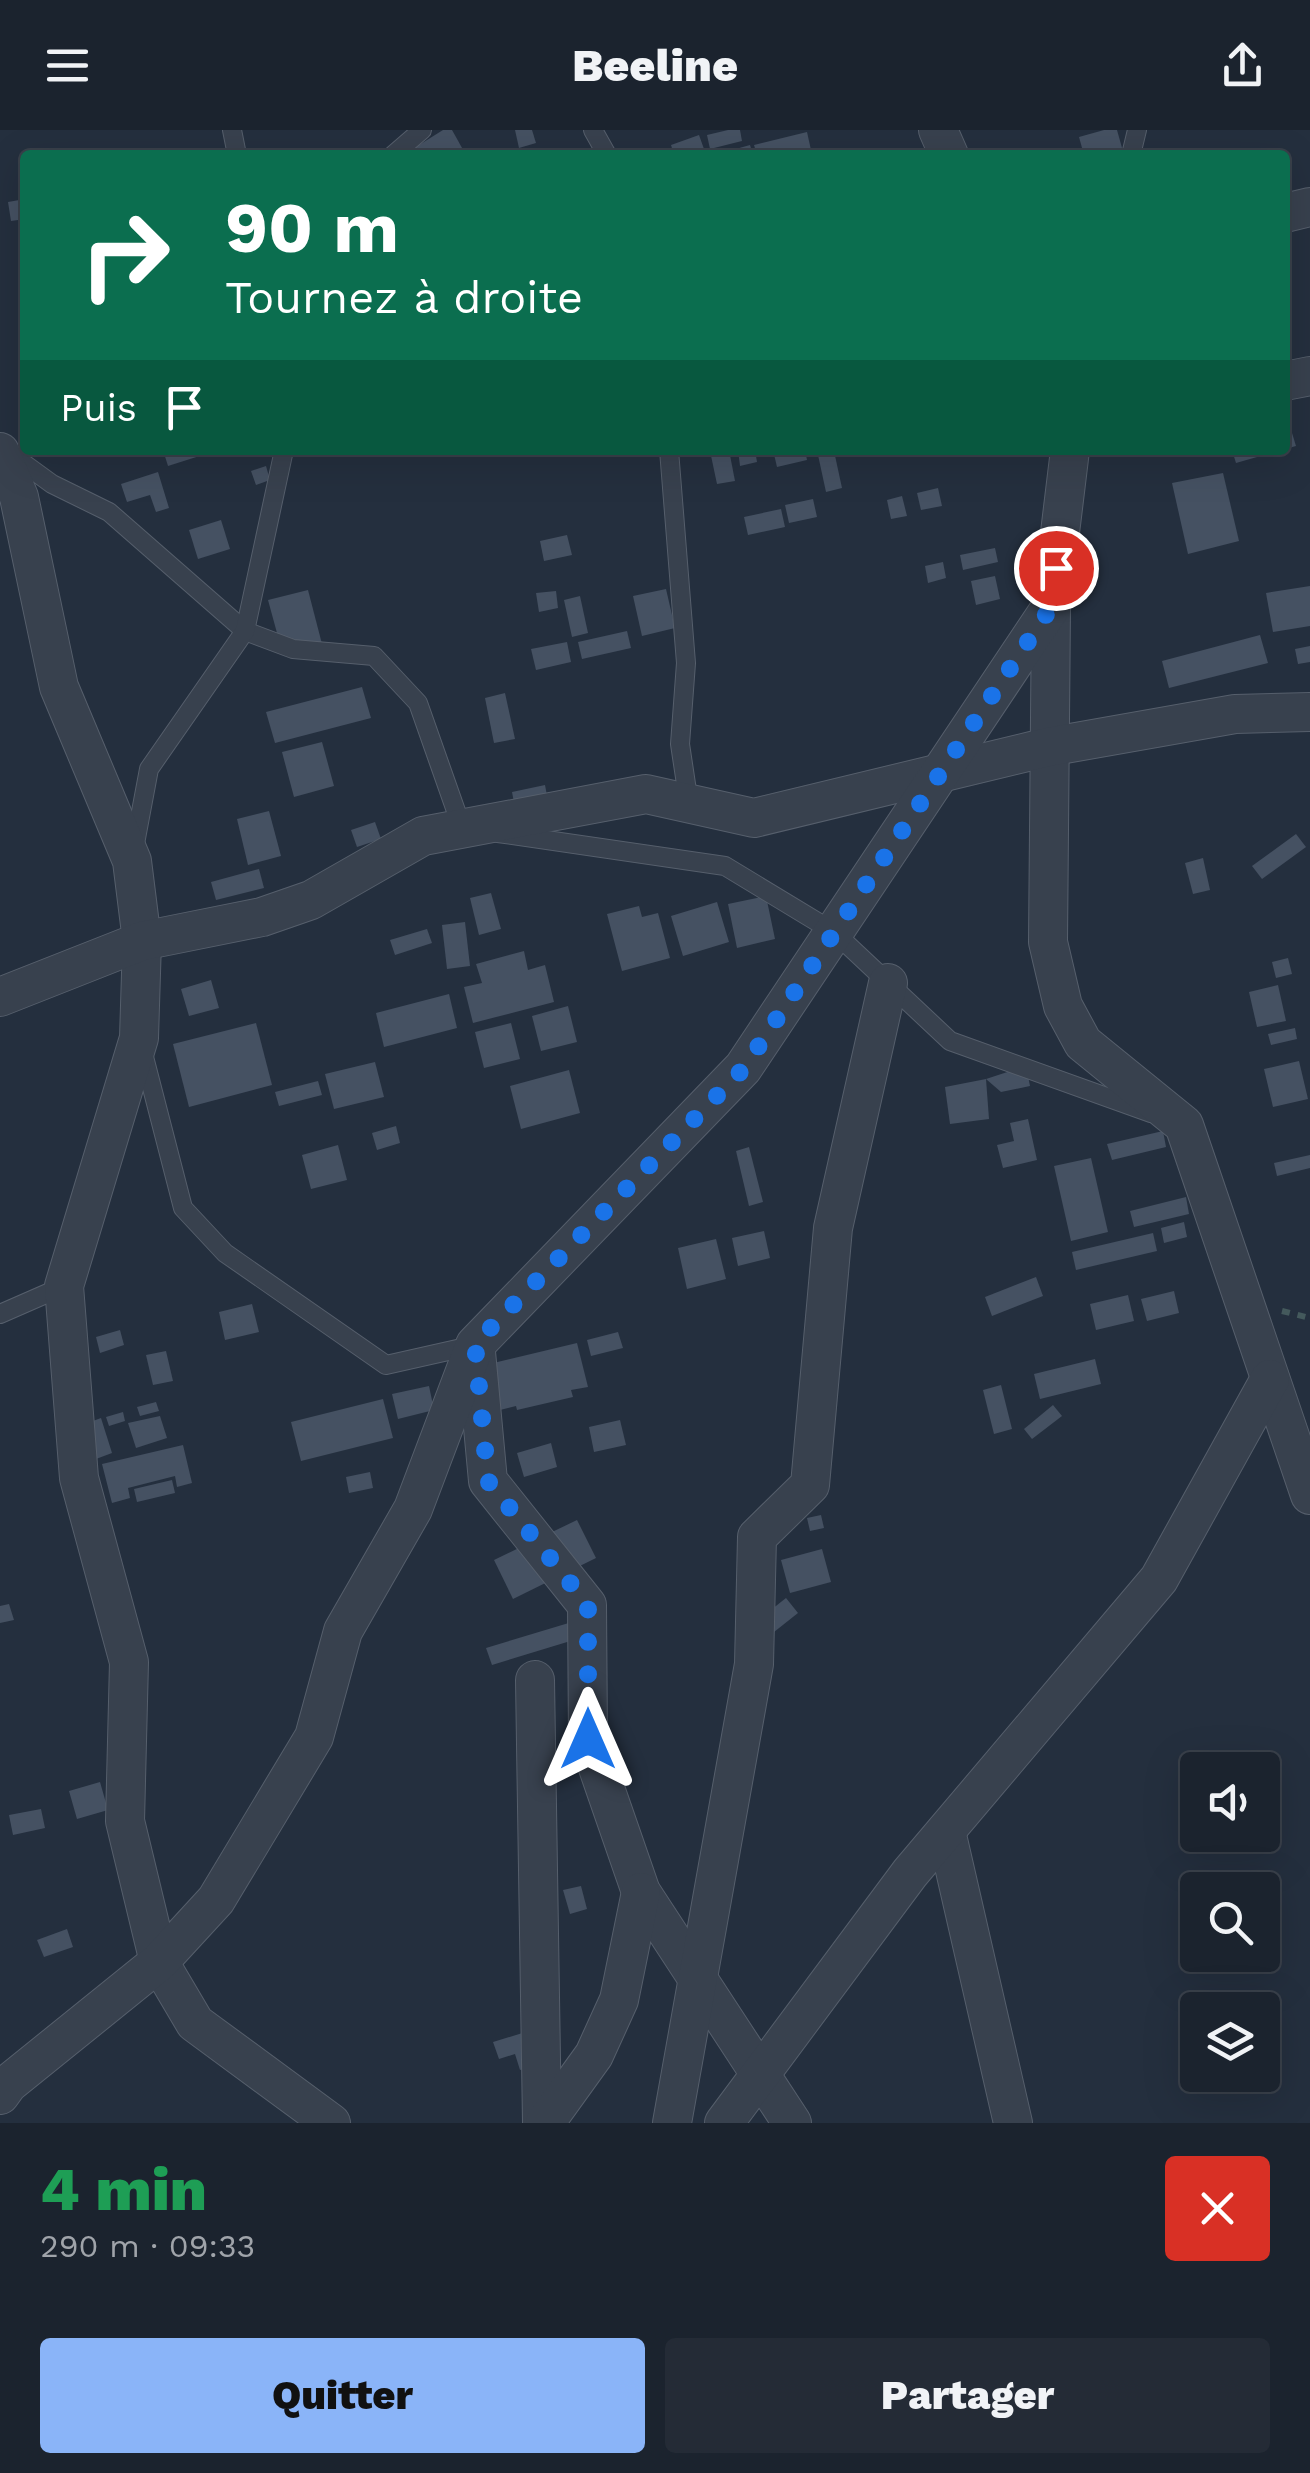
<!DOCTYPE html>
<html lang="fr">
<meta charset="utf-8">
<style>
body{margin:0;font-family:"Work Sans",sans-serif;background:#242b36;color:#f1f3f6;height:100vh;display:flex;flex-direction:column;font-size:38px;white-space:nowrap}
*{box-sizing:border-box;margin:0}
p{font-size:32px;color:#a0a4aa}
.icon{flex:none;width:55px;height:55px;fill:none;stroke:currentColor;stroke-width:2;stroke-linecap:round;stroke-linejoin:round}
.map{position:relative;height:1993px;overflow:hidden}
.details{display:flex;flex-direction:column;background:#1b232e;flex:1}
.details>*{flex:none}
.banner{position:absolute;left:20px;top:20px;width:1270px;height:305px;border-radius:10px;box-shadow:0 10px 40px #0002,0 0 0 2px #39404a;background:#0b6e4f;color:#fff;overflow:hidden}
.tools{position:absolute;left:1180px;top:1622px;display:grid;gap:20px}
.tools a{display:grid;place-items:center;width:100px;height:100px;border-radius:10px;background:#1b232e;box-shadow:0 10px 40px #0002,0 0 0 2px #39404a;font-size:50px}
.pin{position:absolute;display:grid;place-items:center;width:85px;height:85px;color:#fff;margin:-42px;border:5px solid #fff;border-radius:50%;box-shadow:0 2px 10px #0007}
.me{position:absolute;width:110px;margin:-55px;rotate:0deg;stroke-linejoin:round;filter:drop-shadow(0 0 8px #0008)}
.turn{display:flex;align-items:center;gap:35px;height:210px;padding:0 40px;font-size:45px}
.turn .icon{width:130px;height:130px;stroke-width:2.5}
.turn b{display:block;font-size:70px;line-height:85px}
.then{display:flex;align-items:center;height:95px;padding:0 40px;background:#0003;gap:20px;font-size:38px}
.round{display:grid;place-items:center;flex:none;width:105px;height:105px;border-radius:10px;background:#242b36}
.head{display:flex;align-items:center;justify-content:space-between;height:170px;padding:0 40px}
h1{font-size:60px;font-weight:800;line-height:75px;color:#1e9e55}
.cta{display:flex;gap:20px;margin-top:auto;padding:20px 40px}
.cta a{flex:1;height:115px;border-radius:10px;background:#8ab4f8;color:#111;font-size:40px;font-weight:800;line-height:115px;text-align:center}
.cta a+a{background:#242b36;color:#f1f3f6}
header{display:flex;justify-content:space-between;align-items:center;height:130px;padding:0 40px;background:#1b232e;font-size:45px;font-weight:800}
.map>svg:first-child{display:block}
.building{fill:#455162}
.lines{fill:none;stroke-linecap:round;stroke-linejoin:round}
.service-casing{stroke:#565f6c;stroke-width:20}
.minor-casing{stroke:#565f6c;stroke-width:40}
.path{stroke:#44595c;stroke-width:6;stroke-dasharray:8 8;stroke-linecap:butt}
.service{stroke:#38414e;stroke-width:18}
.minor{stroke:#38414e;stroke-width:38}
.route{stroke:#1a73e8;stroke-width:18;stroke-dasharray:0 32.4}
</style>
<header><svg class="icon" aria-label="menu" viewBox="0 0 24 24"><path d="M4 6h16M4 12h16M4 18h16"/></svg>Beeline<svg class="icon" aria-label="share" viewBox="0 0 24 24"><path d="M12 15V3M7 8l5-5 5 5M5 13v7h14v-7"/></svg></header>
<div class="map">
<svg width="1310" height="1993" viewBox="0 0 1310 1993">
<rect width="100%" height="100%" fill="#242f3e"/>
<!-- building -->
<g class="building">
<polygon points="443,0 452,0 466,25 403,25"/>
<polygon points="515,0 532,0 536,13 519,18"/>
<polygon points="728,0 740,0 742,11 710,19 707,5"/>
<polygon points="1104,0 1117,0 1124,25 1084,25 1079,7"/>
<polygon points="807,2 811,20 757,25 754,15"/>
<polygon points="699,5 704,19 674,25 671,15"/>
<polygon points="750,15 753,25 718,25 718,24"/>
<polygon points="25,69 25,89 11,91 8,72"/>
<polygon points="1285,280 1296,316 1285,319"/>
<polygon points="163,320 208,320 209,323 168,336"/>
<polygon points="729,320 735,351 717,354 710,321"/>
<polygon points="738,320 755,320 757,332 740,336"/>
<polygon points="773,320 805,320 807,330 777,337"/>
<polygon points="1232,320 1278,320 1278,321 1236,333"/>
<polygon points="834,321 842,358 826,362 818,325"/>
<polygon points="266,336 270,350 256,355 251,341"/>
<polygon points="158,342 169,378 156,382 150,365 127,372 121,354"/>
<polygon points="1223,343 1239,411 1188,424 1172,353"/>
<polygon points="938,358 942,376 921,380 917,363"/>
<polygon points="902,366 907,386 891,389 887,370"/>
<polygon points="813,369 817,387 789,393 785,375"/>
<polygon points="781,379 785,397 748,405 744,387"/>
<polygon points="221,390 230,419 198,429 189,400"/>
<polygon points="567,405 572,425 544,431 540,411"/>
<polygon points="995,418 998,432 963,440 960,425"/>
<polygon points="943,432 946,448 928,453 925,436"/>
<polygon points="995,446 1000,469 976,475 971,451"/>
<polygon points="1310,456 1310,496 1273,502 1266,463"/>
<polygon points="666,459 675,498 642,506 633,466"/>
<polygon points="308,460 322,514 283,525 268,470"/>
<polygon points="556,461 558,478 539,482 536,463"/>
<polygon points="580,466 588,503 572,507 564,470"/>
<polygon points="627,501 631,518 582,529 578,512"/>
<polygon points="1260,505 1268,533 1169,558 1162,531"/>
<polygon points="567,512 571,532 536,540 531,519"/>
<polygon points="1310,516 1310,532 1298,534 1295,519"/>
<polygon points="362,557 371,588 275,613 266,582"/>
<polygon points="505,563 515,609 494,613 485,568"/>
<polygon points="322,612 334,656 294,667 282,622"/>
<polygon points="545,655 549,676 516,683 512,662"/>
<polygon points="269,681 281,726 248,735 237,689"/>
<polygon points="375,692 381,709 357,717 351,700"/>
<polygon points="1296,704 1306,717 1262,749 1252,736"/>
<polygon points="1203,728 1210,760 1193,764 1185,733"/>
<polygon points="259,739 264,758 216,770 211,752"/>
<polygon points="491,763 501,799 479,805 470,768"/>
<polygon points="766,766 775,809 737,818 728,774"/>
<polygon points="717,772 729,812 683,826 671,786"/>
<polygon points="639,776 642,787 658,783 670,828 622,841 607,784"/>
<polygon points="465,792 470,836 447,839 442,795"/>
<polygon points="427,799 432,813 395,825 390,810"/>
<polygon points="524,821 528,840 545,835 554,872 473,893 464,857 482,853 476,834"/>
<polygon points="1288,828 1292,844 1276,848 1272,832"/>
<polygon points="211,850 219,878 189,886 181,859"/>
<polygon points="1278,855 1286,891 1257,897 1249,862"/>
<polygon points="449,864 457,898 384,917 376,883"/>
<polygon points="568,876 577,912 541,921 532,886"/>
<polygon points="256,893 272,955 189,977 173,914"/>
<polygon points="511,893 520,929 484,938 475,902"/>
<polygon points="1295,898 1297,909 1271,915 1268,904"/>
<polygon points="1299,931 1308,969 1273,977 1264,939"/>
<polygon points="375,932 384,967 334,979 325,944"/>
<polygon points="1026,936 1030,956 1001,962 986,949"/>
<polygon points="569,940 580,983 521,999 510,956"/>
<polygon points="986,949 989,989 950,994 945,957"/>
<polygon points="318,951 322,965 279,976 275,962"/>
<polygon points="1028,989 1037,1030 1003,1038 997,1015 1014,1011 1010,993"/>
<polygon points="396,996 400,1013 377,1020 372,1003"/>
<polygon points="1163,1001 1166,1017 1112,1030 1107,1014"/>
<polygon points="338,1015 347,1050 311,1059 302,1025"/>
<polygon points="749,1017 763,1072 749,1076 736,1021"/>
<polygon points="1310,1025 1310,1038 1277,1046 1274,1033"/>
<polygon points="1091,1028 1108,1102 1071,1111 1054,1036"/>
<polygon points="1186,1067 1189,1084 1134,1097 1130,1081"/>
<polygon points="1184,1092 1187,1107 1164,1113 1161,1098"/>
<polygon points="764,1101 770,1128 738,1136 732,1108"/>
<polygon points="1153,1103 1157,1121 1076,1140 1072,1122"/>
<polygon points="716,1109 726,1149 687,1159 678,1118"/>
<polygon points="1036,1147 1043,1166 992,1186 985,1167"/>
<polygon points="1174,1161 1179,1183 1147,1191 1141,1169"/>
<polygon points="1128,1165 1134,1191 1096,1200 1090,1174"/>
<polygon points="252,1174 259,1202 225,1210 219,1182"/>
<polygon points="120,1200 124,1215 100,1223 96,1207"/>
<polygon points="618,1202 623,1218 591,1226 587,1210"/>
<polygon points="577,1213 588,1257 571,1260 573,1267 517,1280 516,1276 496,1281 485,1235"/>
<polygon points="166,1221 173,1251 153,1255 146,1225"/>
<polygon points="1095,1229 1101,1254 1040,1269 1034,1244"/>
<polygon points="1001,1255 1012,1299 994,1304 983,1260"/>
<polygon points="429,1256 434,1280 398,1289 392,1264"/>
<polygon points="383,1269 393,1308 301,1331 291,1292"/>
<polygon points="156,1272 159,1281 140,1286 137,1277"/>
<polygon points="1053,1275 1062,1286 1032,1309 1024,1299"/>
<polygon points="123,1282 125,1291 109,1296 106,1287"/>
<polygon points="160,1286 167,1308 136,1318 128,1293"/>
<polygon points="101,1288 112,1323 96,1329 85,1294"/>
<polygon points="620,1290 626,1315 594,1322 589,1297"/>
<polygon points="551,1313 557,1337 524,1347 517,1323"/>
<polygon points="183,1315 192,1353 177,1357 175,1346 128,1358 130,1368 112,1373 102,1334"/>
<polygon points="370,1342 373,1358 349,1363 346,1347"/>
<polygon points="172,1350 175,1363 137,1372 134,1359"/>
<polygon points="821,1385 824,1398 810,1401 807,1388"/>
<polygon points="577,1390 596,1428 513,1469 494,1430"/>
<polygon points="822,1419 831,1452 790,1463 781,1430"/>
<polygon points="786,1468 798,1483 769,1506 757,1491"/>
<polygon points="9,1474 14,1490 0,1493 0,1476"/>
<polygon points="572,1492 577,1509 492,1535 486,1518"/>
<polygon points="100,1652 108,1680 77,1689 69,1661"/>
<polygon points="41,1679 45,1698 13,1705 9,1685"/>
<polygon points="581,1756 587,1779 570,1784 563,1760"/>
<polygon points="67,1799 73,1817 44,1827 37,1810"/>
<polygon points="529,1901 539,1934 520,1940 515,1924 499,1929 493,1912"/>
</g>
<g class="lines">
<defs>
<g id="service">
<polyline points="232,0 237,25"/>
<polyline points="593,0 607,25"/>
<polyline points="393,25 422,0"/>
<polyline points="1131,25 1137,0"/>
<polyline points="669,320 686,533 680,614 689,674"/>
<polyline points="8,322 52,354 109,382 245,501 293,519 374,526 418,573 462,698 468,699"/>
<polyline points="498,703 725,736 834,802 950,911 1151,983"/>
<polyline points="134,719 149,639 245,501 284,320"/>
<polyline points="143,923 183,1078 225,1123 386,1235 475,1215"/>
<polyline points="0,1184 64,1156"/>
</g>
<g id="minor">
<polyline points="938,0 949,25"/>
<polyline points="1285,83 1310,77"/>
<polyline points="1285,251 1310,246"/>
<polyline points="1070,320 1051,477 1048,812 1063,876 1083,913 1184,995 1310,1365"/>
<polyline points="0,322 19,367 59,557 132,731 142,811 139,908 64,1156 79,1348 129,1532 125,1691 159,1832 195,1893 331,1993"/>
<polyline points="0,867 142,811 262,787 311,770 423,706 646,664 754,688 1048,617 1235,584 1310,582"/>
<polyline points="476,1222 488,1351 587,1475 588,1609 641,1762 792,1993"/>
<polyline points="535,1550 542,1993"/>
<polyline points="946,1701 1013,1993"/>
<polyline points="0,1965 8,1954 159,1832 216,1770 314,1607 343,1501 413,1379 475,1215 743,938 1051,477"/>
<polyline points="545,1993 594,1925 619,1870 641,1762"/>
<polyline points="672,1993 754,1534 757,1407 810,1355 833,1098 888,853"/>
<polyline points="724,1993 910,1743 1159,1449 1270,1249"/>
</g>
</defs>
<!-- service casing -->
<use href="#service" class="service-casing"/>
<!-- minor casing -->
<use href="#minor" class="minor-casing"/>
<!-- path -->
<polyline class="path" points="1282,1181 1310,1188"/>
<!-- service -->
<use href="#service" class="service"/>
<!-- minor -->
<use href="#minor" class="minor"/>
</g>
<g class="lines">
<!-- route -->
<polyline class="route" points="588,1609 588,1475 488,1351 475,1214 744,938 1051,477 1056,438"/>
</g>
</svg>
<div class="tools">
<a><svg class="icon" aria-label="sound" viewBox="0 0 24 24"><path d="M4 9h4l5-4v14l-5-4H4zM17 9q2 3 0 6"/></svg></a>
<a><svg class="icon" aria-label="search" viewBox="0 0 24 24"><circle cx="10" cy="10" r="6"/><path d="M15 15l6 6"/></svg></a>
<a><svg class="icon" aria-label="layers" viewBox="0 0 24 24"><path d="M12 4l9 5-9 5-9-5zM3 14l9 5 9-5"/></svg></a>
</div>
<div class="pin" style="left:1056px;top:438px;background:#d93025"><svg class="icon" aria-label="arrive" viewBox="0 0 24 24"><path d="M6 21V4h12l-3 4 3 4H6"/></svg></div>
<svg class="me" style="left:588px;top:1609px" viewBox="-20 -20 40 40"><path d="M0-17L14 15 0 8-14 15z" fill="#1a73e8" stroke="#fff" stroke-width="4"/></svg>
<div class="banner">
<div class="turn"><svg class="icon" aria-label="right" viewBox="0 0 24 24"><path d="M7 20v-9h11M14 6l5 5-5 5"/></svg><div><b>90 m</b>Tournez à droite</div></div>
<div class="then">Puis<svg class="icon" aria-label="arrive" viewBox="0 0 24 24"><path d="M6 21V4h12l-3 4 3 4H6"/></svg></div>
</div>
</div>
<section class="details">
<div class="head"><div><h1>4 min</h1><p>290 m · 09:33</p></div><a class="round" style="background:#d93025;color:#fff"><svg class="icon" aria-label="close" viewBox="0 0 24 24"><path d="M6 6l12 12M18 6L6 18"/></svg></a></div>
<div class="cta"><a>Quitter</a><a>Partager</a></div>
</section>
